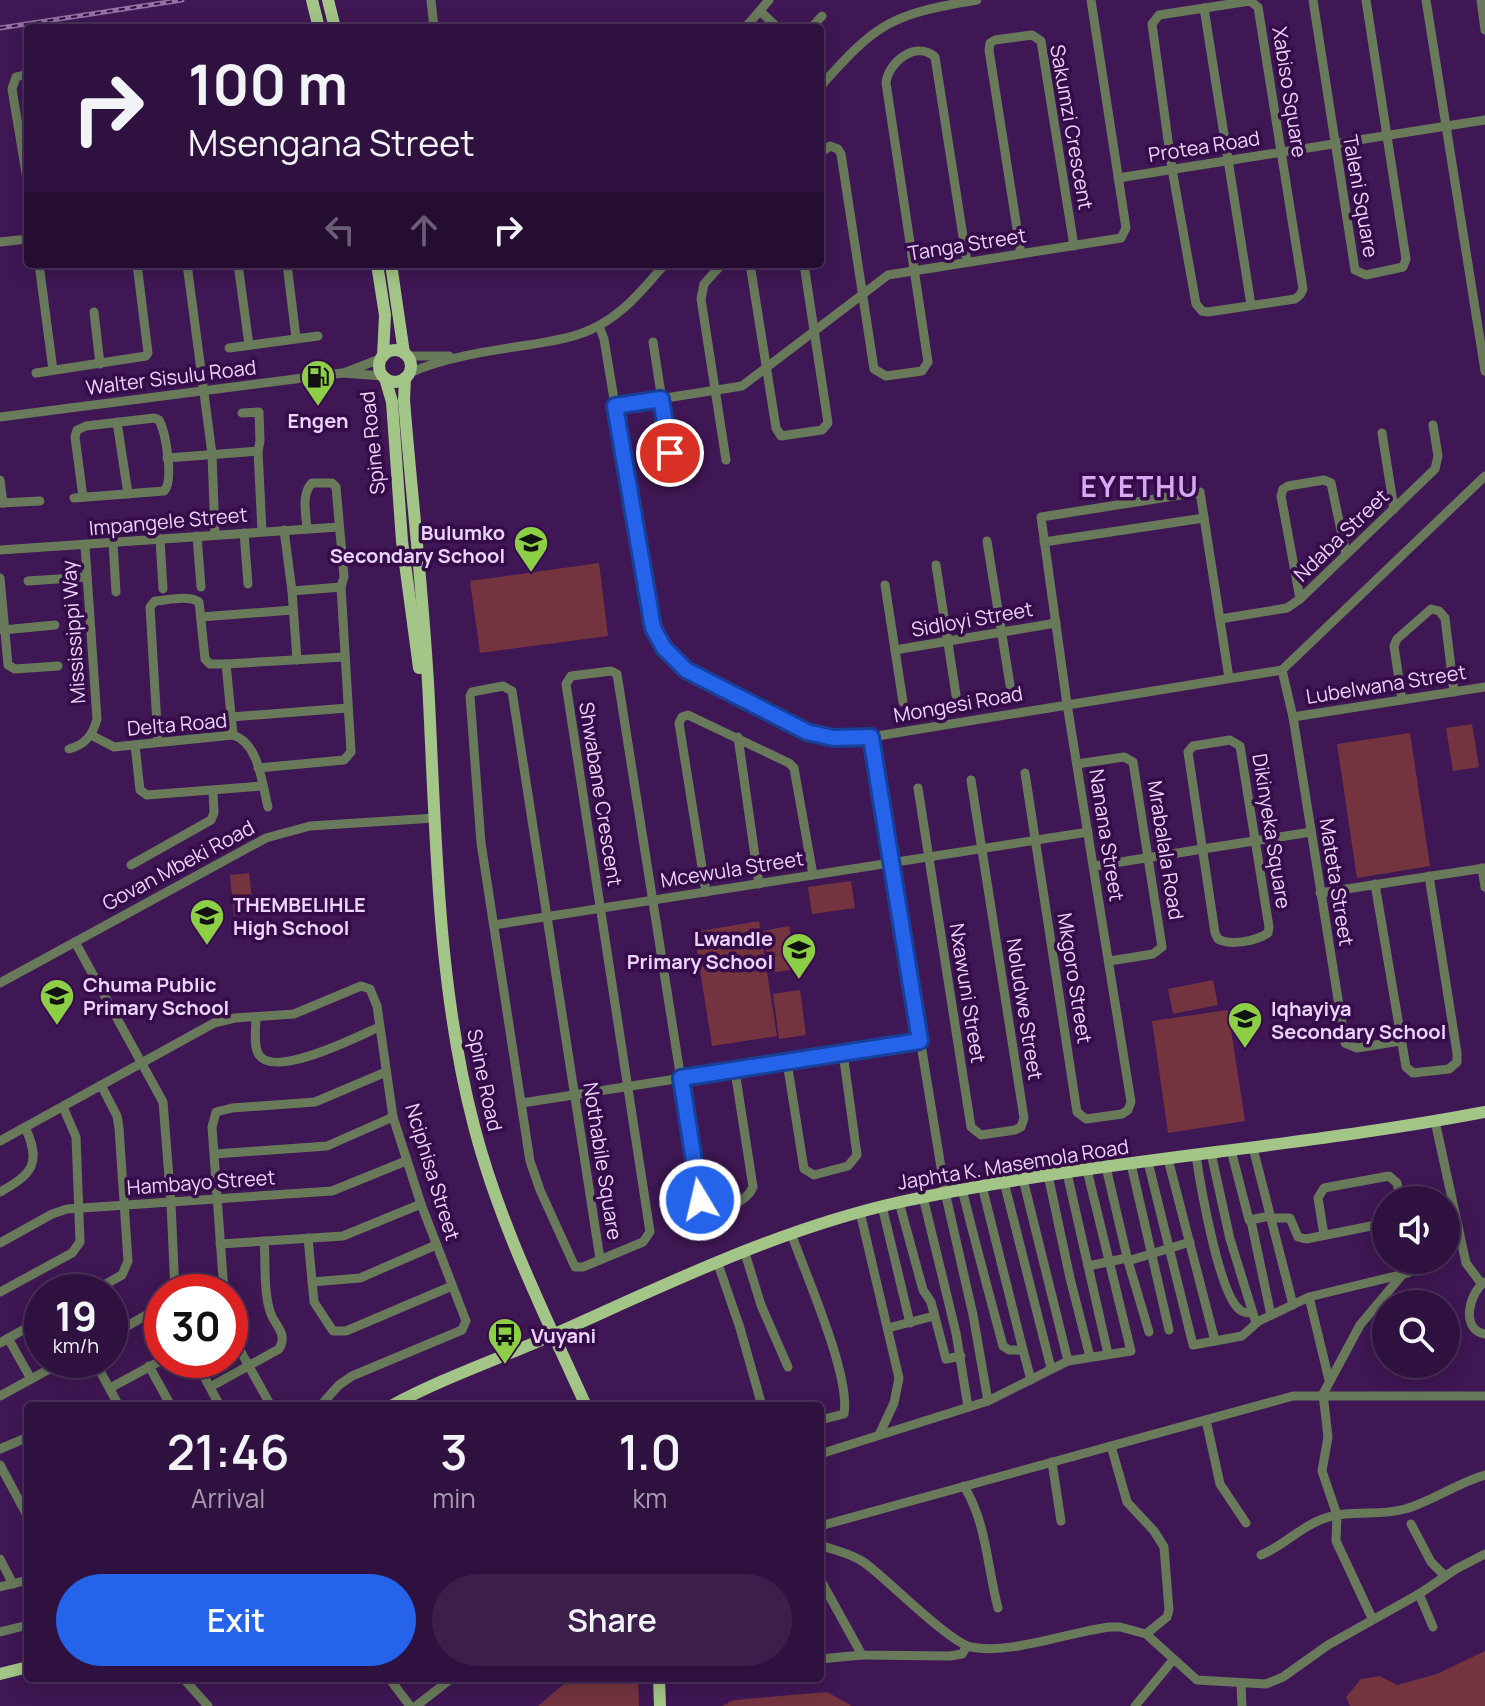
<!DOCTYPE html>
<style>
body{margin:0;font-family:Manrope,sans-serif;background:#3b1f4a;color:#f1f3f6;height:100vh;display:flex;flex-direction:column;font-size:30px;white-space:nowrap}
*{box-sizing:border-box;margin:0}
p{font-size:26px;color:#a79db0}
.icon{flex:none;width:44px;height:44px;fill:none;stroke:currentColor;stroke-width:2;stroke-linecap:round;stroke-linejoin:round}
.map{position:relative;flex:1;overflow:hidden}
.panel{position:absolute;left:24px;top:1402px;width:800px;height:280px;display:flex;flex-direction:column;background:#2f113f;border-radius:8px;box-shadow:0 4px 20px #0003,0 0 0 2px #4a3159}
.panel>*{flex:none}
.banner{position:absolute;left:24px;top:24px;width:800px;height:244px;border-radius:8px;box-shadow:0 4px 20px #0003,0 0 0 2px #4a3159;background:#2f113f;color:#f1f3f6;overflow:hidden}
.buttons{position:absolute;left:1372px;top:1186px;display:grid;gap:16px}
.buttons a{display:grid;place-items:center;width:88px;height:88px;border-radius:50%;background:#2f113f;box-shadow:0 4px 20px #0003,0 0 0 2px #4a3159;font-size:40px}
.speed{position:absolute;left:24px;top:1274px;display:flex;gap:16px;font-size:40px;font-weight:700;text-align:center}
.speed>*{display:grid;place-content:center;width:104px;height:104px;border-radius:50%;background:#2f113f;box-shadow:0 4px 20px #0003,0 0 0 2px #4a3159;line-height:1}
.speed small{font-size:20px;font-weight:400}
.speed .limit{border:12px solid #d22;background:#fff;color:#111}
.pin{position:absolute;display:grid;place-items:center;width:68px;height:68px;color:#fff;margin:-34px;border:4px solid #fff;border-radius:50%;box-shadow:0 2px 8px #0007}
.me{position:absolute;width:88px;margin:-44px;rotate:351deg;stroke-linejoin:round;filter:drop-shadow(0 0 6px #0008)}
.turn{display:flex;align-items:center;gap:28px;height:168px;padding:0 32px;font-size:36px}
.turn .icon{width:104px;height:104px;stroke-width:2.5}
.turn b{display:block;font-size:56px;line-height:68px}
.lanes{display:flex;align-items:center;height:76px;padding:0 32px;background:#0003;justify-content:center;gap:40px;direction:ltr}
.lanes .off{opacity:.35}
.eta{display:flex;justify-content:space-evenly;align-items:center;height:136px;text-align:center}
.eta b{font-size:48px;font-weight:600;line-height:56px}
.button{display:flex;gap:16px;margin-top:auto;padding:16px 32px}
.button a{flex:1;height:92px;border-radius:48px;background:#2563eb;color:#fff;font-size:32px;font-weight:600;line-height:92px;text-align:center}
.button a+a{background:#3b1f4a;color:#f1f3f6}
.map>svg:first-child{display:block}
.green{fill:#74343f}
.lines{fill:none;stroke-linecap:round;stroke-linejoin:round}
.minor{stroke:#697a5b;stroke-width:9}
.major{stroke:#a3c587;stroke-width:12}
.rail-casing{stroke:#9273a4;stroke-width:5}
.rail{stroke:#350b49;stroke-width:2;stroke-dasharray:6;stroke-linecap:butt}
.route-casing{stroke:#184099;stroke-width:20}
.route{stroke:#2563eb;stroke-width:14}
.labels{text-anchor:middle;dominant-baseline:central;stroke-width:7;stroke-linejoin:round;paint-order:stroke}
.street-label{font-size:20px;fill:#ead4f9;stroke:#350b49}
.poi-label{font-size:20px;font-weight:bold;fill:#ead4f9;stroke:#350b49;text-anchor:start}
.district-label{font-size:28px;font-weight:bold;letter-spacing:2px;fill:#d5aaf2;stroke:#350b49}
</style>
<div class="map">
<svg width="1485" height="1706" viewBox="0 0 1485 1706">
<rect width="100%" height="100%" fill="#3f1754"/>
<!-- green -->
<g class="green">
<polygon points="599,563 608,636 480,653 470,581"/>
<polygon points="1472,724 1479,767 1453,771 1446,728"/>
<polygon points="1410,733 1430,866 1357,878 1337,744"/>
<polygon points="249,873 254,914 234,916 230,875"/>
<polygon points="851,881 855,908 812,914 808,887"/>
<polygon points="759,921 777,1036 712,1046 694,932"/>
<polygon points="789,926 796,969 770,973 763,931"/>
<polygon points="1213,980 1218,1005 1173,1014 1168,989"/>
<polygon points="800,990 806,1035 779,1039 773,994"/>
<polygon points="1228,1010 1245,1121 1168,1133 1152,1021"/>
<polygon points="1485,1651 1485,1706 1350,1706 1346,1697 1361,1679 1380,1676 1397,1685 1437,1674"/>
<polygon points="571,1678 638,1678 639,1706 538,1706"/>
<polygon points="827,1692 852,1706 722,1706 734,1700"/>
</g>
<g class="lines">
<!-- minor -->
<g class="minor">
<polyline points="431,0 434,28"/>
<polyline points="1313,0 1355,270 1366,275 1403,267 1406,259 1366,0"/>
<polyline points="1426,0 1485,371"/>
<polyline points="1481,0 1485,30"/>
<polygon points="1250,1 1258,7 1303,289 1300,295 1295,299 1208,312 1202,311 1196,304 1172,169 1152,24 1159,15"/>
<polyline points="1204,8 1251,305"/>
<polyline points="760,11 778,28"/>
<polyline points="745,28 769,0"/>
<polyline points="811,28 822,16"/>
<polyline points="28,74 16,77 12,89 28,185"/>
<path d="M 820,87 C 877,22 892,14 977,0"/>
<path d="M 820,153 L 830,146 L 838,149 L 841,154 L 874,369 L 886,376 L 922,371 L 928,362 L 886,83 C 888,62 916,40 935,57 L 967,262"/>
<polyline points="1118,178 1485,120"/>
<polyline points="0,242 28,239"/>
<polyline points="1021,254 989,50 990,43 995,40 1032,35 1041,41 1074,246"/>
<polyline points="39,264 53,370"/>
<polyline points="187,264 212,454 215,535"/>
<polyline points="238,264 249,345"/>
<polyline points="287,264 296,338"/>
<polyline points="722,264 704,284 701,299 726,460"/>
<polyline points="750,264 776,428 781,436 822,430 828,423 804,264"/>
<polyline points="94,312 100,364"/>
<path d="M 599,326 L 604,339 L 651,622 C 667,666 706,681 745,700 C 766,710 787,721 807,732 L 833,738 L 871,737 L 1282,670 L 1485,476"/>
<polyline points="653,342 674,478"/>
<polyline points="229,348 318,336"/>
<polyline points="407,356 449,356"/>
<polyline points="346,372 380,359"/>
<polyline points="36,373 146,356 148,353 137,264"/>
<path d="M 409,373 C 446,357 488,351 528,345 C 552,341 576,338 598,326 C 626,311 645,287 665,264"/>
<polyline points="615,406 742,386 888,275 1121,238 1126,228 1091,0"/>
<polyline points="242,413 259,412 260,441 258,451 262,531"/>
<polyline points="0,417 342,373 383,376"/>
<polyline points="117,422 128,494"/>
<polyline points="1382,433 1394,509"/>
<polyline points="167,458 258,451"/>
<polyline points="0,480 3,503"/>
<path d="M 74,498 L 164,491 C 174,481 166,433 159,420 L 154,418 L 86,426 L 77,430 L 75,437 L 83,497"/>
<polyline points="0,503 40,501"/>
<path d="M 307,529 C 306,514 301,494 312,483 L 332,483 L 336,487 L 344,577 L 341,587"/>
<polyline points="284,530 292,591"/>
<polyline points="244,533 248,584"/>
<polyline points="197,536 201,587"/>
<polyline points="160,539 163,589"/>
<polyline points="987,541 1010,685"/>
<polyline points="1044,542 1204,518"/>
<polyline points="113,543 116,592"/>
<polyline points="0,550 339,527"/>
<polyline points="936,565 956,695"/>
<polyline points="0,578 8,665 15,669 58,666"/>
<polyline points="28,581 87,577"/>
<polyline points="885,585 903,702"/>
<polyline points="1300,599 1281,496 1283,489 1288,486 1324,480 1331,483 1346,554"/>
<polyline points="201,617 293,610"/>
<polyline points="1220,619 1287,608 1300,599 1435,469 1438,456 1433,425"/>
<polyline points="3,630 55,625"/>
<polyline points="895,650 1056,623"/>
<polyline points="226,664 345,657"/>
<polyline points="1282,670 1293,717 1345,1043 1357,1048 1400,1041"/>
<polyline points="1402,700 1394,646 1397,639 1431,609 1439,611 1445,618 1454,692"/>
<polyline points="231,717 348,708"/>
<polyline points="1293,717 1485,687"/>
<path d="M 91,735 L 114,747 L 233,735 C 259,743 262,784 268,807"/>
<polyline points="738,737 759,884"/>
<polyline points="871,737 945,1192 973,1315 988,1401"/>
<path d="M 1230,740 L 1240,746 L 1269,927 L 1268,933 C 1256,941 1231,946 1218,939 L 1215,933 L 1188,752 L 1193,746 Z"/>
<path d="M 158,742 L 150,607 L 155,601 C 168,600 188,595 199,602 L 205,659 L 210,664 L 226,664 L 233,735"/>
<polyline points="135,745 140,790 147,795 262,786"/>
<path d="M 69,749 C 85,745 93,735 97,719 L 85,546"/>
<polyline points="1077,764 1124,757 1133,762 1162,947 1153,954 1110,961"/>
<polyline points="258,768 344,760 351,752 341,587 292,591 297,660"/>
<polyline points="1025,773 1077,1112 1086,1119 1122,1114 1128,1110 1131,1102 1067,704 1041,517 1200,492 1229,678"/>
<polyline points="918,788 971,1127 981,1135 1015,1130 1021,1127 1024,1118 971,780"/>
<polyline points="131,865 211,820 214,813 213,791"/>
<polyline points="1095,866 1311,832"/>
<polyline points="1482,868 1485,887"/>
<polyline points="1375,884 1406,1067 1413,1073 1449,1069 1457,1062 1457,1053 1429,876"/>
<polyline points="706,892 679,723 682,717 688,715 789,763 794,768 813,875"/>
<polyline points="1320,893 1485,868"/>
<polyline points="494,925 1088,832"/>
<polyline points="75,942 163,1102 171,1203 175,1292"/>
<polyline points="0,983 266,838 310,826 435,818"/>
<path d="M 256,1017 C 256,1028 253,1046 259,1055 C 275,1079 359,1036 379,1027"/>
<polyline points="787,1062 804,1169 814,1175 848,1166 857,1155 843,1053"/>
<polyline points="522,1103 920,1041"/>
<polyline points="1435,1121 1466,1263 1481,1283"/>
<polyline points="0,1141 214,1023 235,1018 294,1014 361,986 370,989 377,1006 393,1117 421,1204 466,1321 462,1330 352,1376 339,1385 320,1406"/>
<polyline points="1253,1148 1293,1305"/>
<polyline points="1231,1150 1249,1220 1270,1216"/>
<polyline points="1211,1153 1230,1239 1256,1323"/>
<polyline points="215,1154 327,1146 393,1117"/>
<path d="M 1196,1155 C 1200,1183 1219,1295 1240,1310 C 1244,1313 1248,1313 1252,1313"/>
<polyline points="1168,1159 1215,1341"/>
<polyline points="1148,1162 1193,1345 1242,1336 1259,1321 1309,1297 1408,1273 1415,1265 1414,1260"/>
<polyline points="1131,1164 1169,1330"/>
<polyline points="1106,1167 1128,1261 1149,1332"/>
<polyline points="1067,1173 1108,1354"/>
<polyline points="1048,1175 1070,1278 1090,1357"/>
<polyline points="1023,1179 1068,1361"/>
<polyline points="1004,1182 1051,1368"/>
<path d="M 962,1189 C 975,1242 989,1294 1003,1346 L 1009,1350 L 1023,1350 L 982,1186"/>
<path d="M 0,1192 C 32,1174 42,1164 25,1127"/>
<polyline points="923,1197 956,1333 968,1407"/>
<polyline points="899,1202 923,1290 931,1302 946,1359 961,1356"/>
<polyline points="882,1206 910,1323"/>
<polyline points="860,1212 899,1378 894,1403 879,1435"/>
<polyline points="1270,1218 1290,1218 1298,1237 1306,1239 1386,1223"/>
<polyline points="1251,1221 1271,1315"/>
<path d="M 791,1233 C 805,1273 851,1376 844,1414 L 820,1420"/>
<polyline points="1324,1235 1318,1198 1324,1188 1389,1176 1397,1183 1401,1200"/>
<polyline points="308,1238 314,1302 333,1331 346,1331 452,1286"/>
<polyline points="0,1243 52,1214 67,1209 332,1191 406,1161"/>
<polyline points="220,1244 343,1236 421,1204"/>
<polyline points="744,1250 761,1305 788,1367"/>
<path d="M 600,1259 L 512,691 L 503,686 L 472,692 L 470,696 L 481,843 L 530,1161 L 540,1190 L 575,1267 L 583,1267 L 643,1242 L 650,1232 L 566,684 L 571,676 L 611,671 L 617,674 L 700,1200 L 704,1209 C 719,1214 747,1202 753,1187 L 735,1071"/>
<polyline points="717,1261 740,1328 762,1406"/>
<polyline points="1128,1261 1190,1242"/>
<polyline points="1088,1266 1127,1258"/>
<polyline points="312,1282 360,1278 436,1245"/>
<path d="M 1485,1282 C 1469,1292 1460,1330 1485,1334"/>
<polyline points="0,1292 72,1253 80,1242 76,1137 63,1107"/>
<polyline points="92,1292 122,1275 128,1261 119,1128 117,1116 101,1085"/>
<polyline points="224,1292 212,1127 216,1112 232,1108 315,1102 386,1072"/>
<polyline points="1309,1297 1329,1380"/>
<polyline points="888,1328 934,1316"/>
<polyline points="230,1332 271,1406"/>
<polyline points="110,1336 162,1306"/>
<polyline points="8,1338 31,1379"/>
<polyline points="0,1343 42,1319"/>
<polyline points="1023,1350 1031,1380"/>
<polyline points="94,1360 119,1406"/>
<polyline points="195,1360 220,1406"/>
<polyline points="149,1366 171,1406"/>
<path d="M 210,1387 L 279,1349 C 288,1334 276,1327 271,1314 C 263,1293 266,1263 264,1241"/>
<polyline points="110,1388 162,1360"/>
<polyline points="0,1396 66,1360"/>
<polyline points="1206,1420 1220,1484 1246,1523"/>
<polyline points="0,1449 28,1437"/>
<polyline points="820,1454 988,1401 1068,1361 1131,1351 1087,1170"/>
<polyline points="1052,1462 1061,1521"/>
<polyline points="0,1465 28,1517"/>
<path d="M 964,1486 C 987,1524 987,1567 998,1608"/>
<polyline points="1411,1524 1431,1562 1445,1576"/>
<polyline points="820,1526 1293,1396 1485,1396"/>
<path d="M 820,1545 C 836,1551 851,1553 865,1563 C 888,1580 949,1642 971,1647 C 1011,1655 1068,1632 1110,1627 L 1120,1627 L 1146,1634 L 1167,1617 L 1169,1610 L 1164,1547 L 1154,1531 L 1127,1502 L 1111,1446"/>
<path d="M 1261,1555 C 1283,1546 1298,1529 1320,1520 C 1351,1508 1376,1517 1405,1509 C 1433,1501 1457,1483 1485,1475"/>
<polyline points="0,1559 13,1584"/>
<polyline points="820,1579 862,1655 950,1656 962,1654 967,1646"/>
<polyline points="0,1587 28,1580"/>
<polyline points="1419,1594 1433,1627"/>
<polyline points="1372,1618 1336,1541 1337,1515 1322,1471 1328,1437 1323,1394 1360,1325 1402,1275"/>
<polyline points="0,1632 28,1625"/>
<polyline points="1146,1634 1197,1680 1266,1684 1283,1677 1328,1645 1419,1594 1456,1569 1485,1554"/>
<polyline points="820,1659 862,1655"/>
<polyline points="183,1678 208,1706"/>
<polyline points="389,1678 410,1706"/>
<polyline points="1241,1684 1242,1706"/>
<polyline points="416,1706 452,1678"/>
<polyline points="1135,1706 1173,1660"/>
</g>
<!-- major -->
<g class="major">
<polyline points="312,0 319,28"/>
<polyline points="328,0 335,28"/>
<polyline points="377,264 385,315 383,356"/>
<polyline points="391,264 404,353"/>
<circle cx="395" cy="366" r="16"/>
<polyline points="385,378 392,402 402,541 419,668"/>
<path d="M 405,378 L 404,400 C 412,500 424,600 429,701 C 436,842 438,989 474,1126 C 499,1223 545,1315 586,1406"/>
<path d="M 391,1406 C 444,1377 502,1358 557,1333 C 669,1283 779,1229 900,1202 C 1093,1160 1291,1149 1485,1112"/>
<polyline points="0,1674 28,1667"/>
<polyline points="659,1678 660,1706"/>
</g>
<defs>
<polyline id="rail" points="0,28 182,0"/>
</defs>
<!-- rail casing -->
<use href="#rail" class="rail-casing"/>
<!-- rail -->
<use href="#rail" class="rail"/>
</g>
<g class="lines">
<defs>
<polyline id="route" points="670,453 661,399 615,406 653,628 664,648 686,670 807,732 833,738 871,737 920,1041 681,1078 700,1200"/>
</defs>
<!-- route casing -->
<use href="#route" class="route-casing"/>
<!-- route -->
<use href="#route" class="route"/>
</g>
<!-- icons -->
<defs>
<symbol id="fuel-pin" viewBox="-11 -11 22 30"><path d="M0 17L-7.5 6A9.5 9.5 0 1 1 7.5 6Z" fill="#8cce45" stroke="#350b49"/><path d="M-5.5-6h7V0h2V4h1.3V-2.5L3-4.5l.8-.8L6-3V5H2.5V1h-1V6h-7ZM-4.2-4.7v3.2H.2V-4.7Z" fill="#111"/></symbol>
<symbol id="school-pin" viewBox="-11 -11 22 30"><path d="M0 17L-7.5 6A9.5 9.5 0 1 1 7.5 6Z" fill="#8cce45" stroke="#350b49"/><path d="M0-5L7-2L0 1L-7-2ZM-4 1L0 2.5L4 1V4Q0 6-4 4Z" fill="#111"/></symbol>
<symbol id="bus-pin" viewBox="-11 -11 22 30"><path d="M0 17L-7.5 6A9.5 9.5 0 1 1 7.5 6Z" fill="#8cce45" stroke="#350b49"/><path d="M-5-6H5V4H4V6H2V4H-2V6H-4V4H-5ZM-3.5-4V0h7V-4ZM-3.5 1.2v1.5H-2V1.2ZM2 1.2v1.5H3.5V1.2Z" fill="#111"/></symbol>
</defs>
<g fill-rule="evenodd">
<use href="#fuel-pin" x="298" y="357" width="40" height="54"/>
<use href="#school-pin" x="511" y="523" width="40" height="54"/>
<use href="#school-pin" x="187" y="896" width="40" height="54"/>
<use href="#school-pin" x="779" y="930" width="40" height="54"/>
<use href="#school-pin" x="37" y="976" width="40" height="54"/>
<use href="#school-pin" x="1225" y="999" width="40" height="54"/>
<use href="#bus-pin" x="485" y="1315" width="40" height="54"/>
</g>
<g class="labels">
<!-- street labels -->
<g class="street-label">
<text transform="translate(1290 92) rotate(81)">Xabiso Square</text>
<text transform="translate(1072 127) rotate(80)">Sakumzi Crescent</text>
<text transform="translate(1204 146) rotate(-9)">Protea Road</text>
<text transform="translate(1361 196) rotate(80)">Taleni Square</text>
<text transform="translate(967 244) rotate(-9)">Tanga Street</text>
<text transform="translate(171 377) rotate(-7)">Walter Sisulu Road</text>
<text transform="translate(372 443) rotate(-96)">Spine Road</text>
<text transform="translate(168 521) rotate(-5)">Impangele Street</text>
<text transform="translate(1341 535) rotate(-44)">Ndaba Street</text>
<text transform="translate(972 619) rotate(-10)">Sidloyi Street</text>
<text transform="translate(73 632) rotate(-94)">Mississippi Way</text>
<text transform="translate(1386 684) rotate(-9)">Lubelwana Street</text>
<text transform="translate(958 704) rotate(-10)">Mongesi Road</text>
<text transform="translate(177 724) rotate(-5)">Delta Road</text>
<text transform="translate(601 794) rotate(81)">Shwabane Crescent</text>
<text transform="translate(1272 831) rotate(81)">Dikinyeka Square</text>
<text transform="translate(1107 835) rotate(81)">Nanana Street</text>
<text transform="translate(1166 850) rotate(81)">Mrabalala Road</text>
<text transform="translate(178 865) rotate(-28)">Govan Mbeki Road</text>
<text transform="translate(732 869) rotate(-9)">Mcewula Street</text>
<text transform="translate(1337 882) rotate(81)">Mateta Street</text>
<text transform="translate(1075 978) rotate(81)">Mkgoro Street</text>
<text transform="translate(968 993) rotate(81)">Nxawuni Street</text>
<text transform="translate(1025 1009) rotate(81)">Noludwe Street</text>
<text transform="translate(485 1080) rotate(78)">Spine Road</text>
<text transform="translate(603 1161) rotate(81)">Nothabile Square</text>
<text transform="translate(1013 1164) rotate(-9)">Japhta K. Masemola Road</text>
<text transform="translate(433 1172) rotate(73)">Nciphisa Street</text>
<text transform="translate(201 1182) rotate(-4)">Hambayo Street</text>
</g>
<!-- poi labels -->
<g class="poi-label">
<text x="318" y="420" text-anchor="middle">Engen</text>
<text x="505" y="532" text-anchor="end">Bulumko<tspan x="505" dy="23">Secondary School</tspan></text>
<text x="233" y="904">THEMBELIHLE<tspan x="233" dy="23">High School</tspan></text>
<text x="773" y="938" text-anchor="end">Lwandle<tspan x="773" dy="23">Primary School</tspan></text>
<text x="83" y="984">Chuma Public<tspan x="83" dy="23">Primary School</tspan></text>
<text x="1271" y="1008">Iqhayiya<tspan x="1271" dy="23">Secondary School</tspan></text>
<text x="531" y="1335">Vuyani</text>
</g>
<!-- district labels -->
<g class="district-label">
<text x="1140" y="486">EYETHU</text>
</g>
</g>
</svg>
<div class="buttons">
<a><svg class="icon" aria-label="sound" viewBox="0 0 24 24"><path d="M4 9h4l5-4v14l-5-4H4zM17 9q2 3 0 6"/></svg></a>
<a><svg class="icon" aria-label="search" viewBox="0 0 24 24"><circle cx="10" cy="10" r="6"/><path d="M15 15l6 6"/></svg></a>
</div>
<div class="speed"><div>19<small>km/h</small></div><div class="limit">30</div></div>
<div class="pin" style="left:670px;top:453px;background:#d93025"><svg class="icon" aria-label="arrive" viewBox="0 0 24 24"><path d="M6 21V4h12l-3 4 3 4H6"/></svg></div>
<svg class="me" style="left:700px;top:1200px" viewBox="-20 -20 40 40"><circle r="17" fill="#2563eb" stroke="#fff" stroke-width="3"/><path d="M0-11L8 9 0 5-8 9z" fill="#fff"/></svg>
<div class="banner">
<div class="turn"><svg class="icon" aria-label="right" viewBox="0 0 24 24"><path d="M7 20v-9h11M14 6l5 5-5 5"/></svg><div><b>100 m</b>Msengana Street</div></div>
<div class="lanes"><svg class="icon off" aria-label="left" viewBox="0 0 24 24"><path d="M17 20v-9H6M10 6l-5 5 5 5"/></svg><svg class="icon off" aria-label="ahead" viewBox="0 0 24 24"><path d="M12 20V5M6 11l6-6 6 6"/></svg><svg class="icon" aria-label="right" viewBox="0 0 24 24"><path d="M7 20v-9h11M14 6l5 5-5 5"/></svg></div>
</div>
<section class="panel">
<div class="eta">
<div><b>21:46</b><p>Arrival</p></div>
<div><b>3</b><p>min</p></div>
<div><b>1.0</b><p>km</p></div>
</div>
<div class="button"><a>Exit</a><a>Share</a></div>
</section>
</div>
